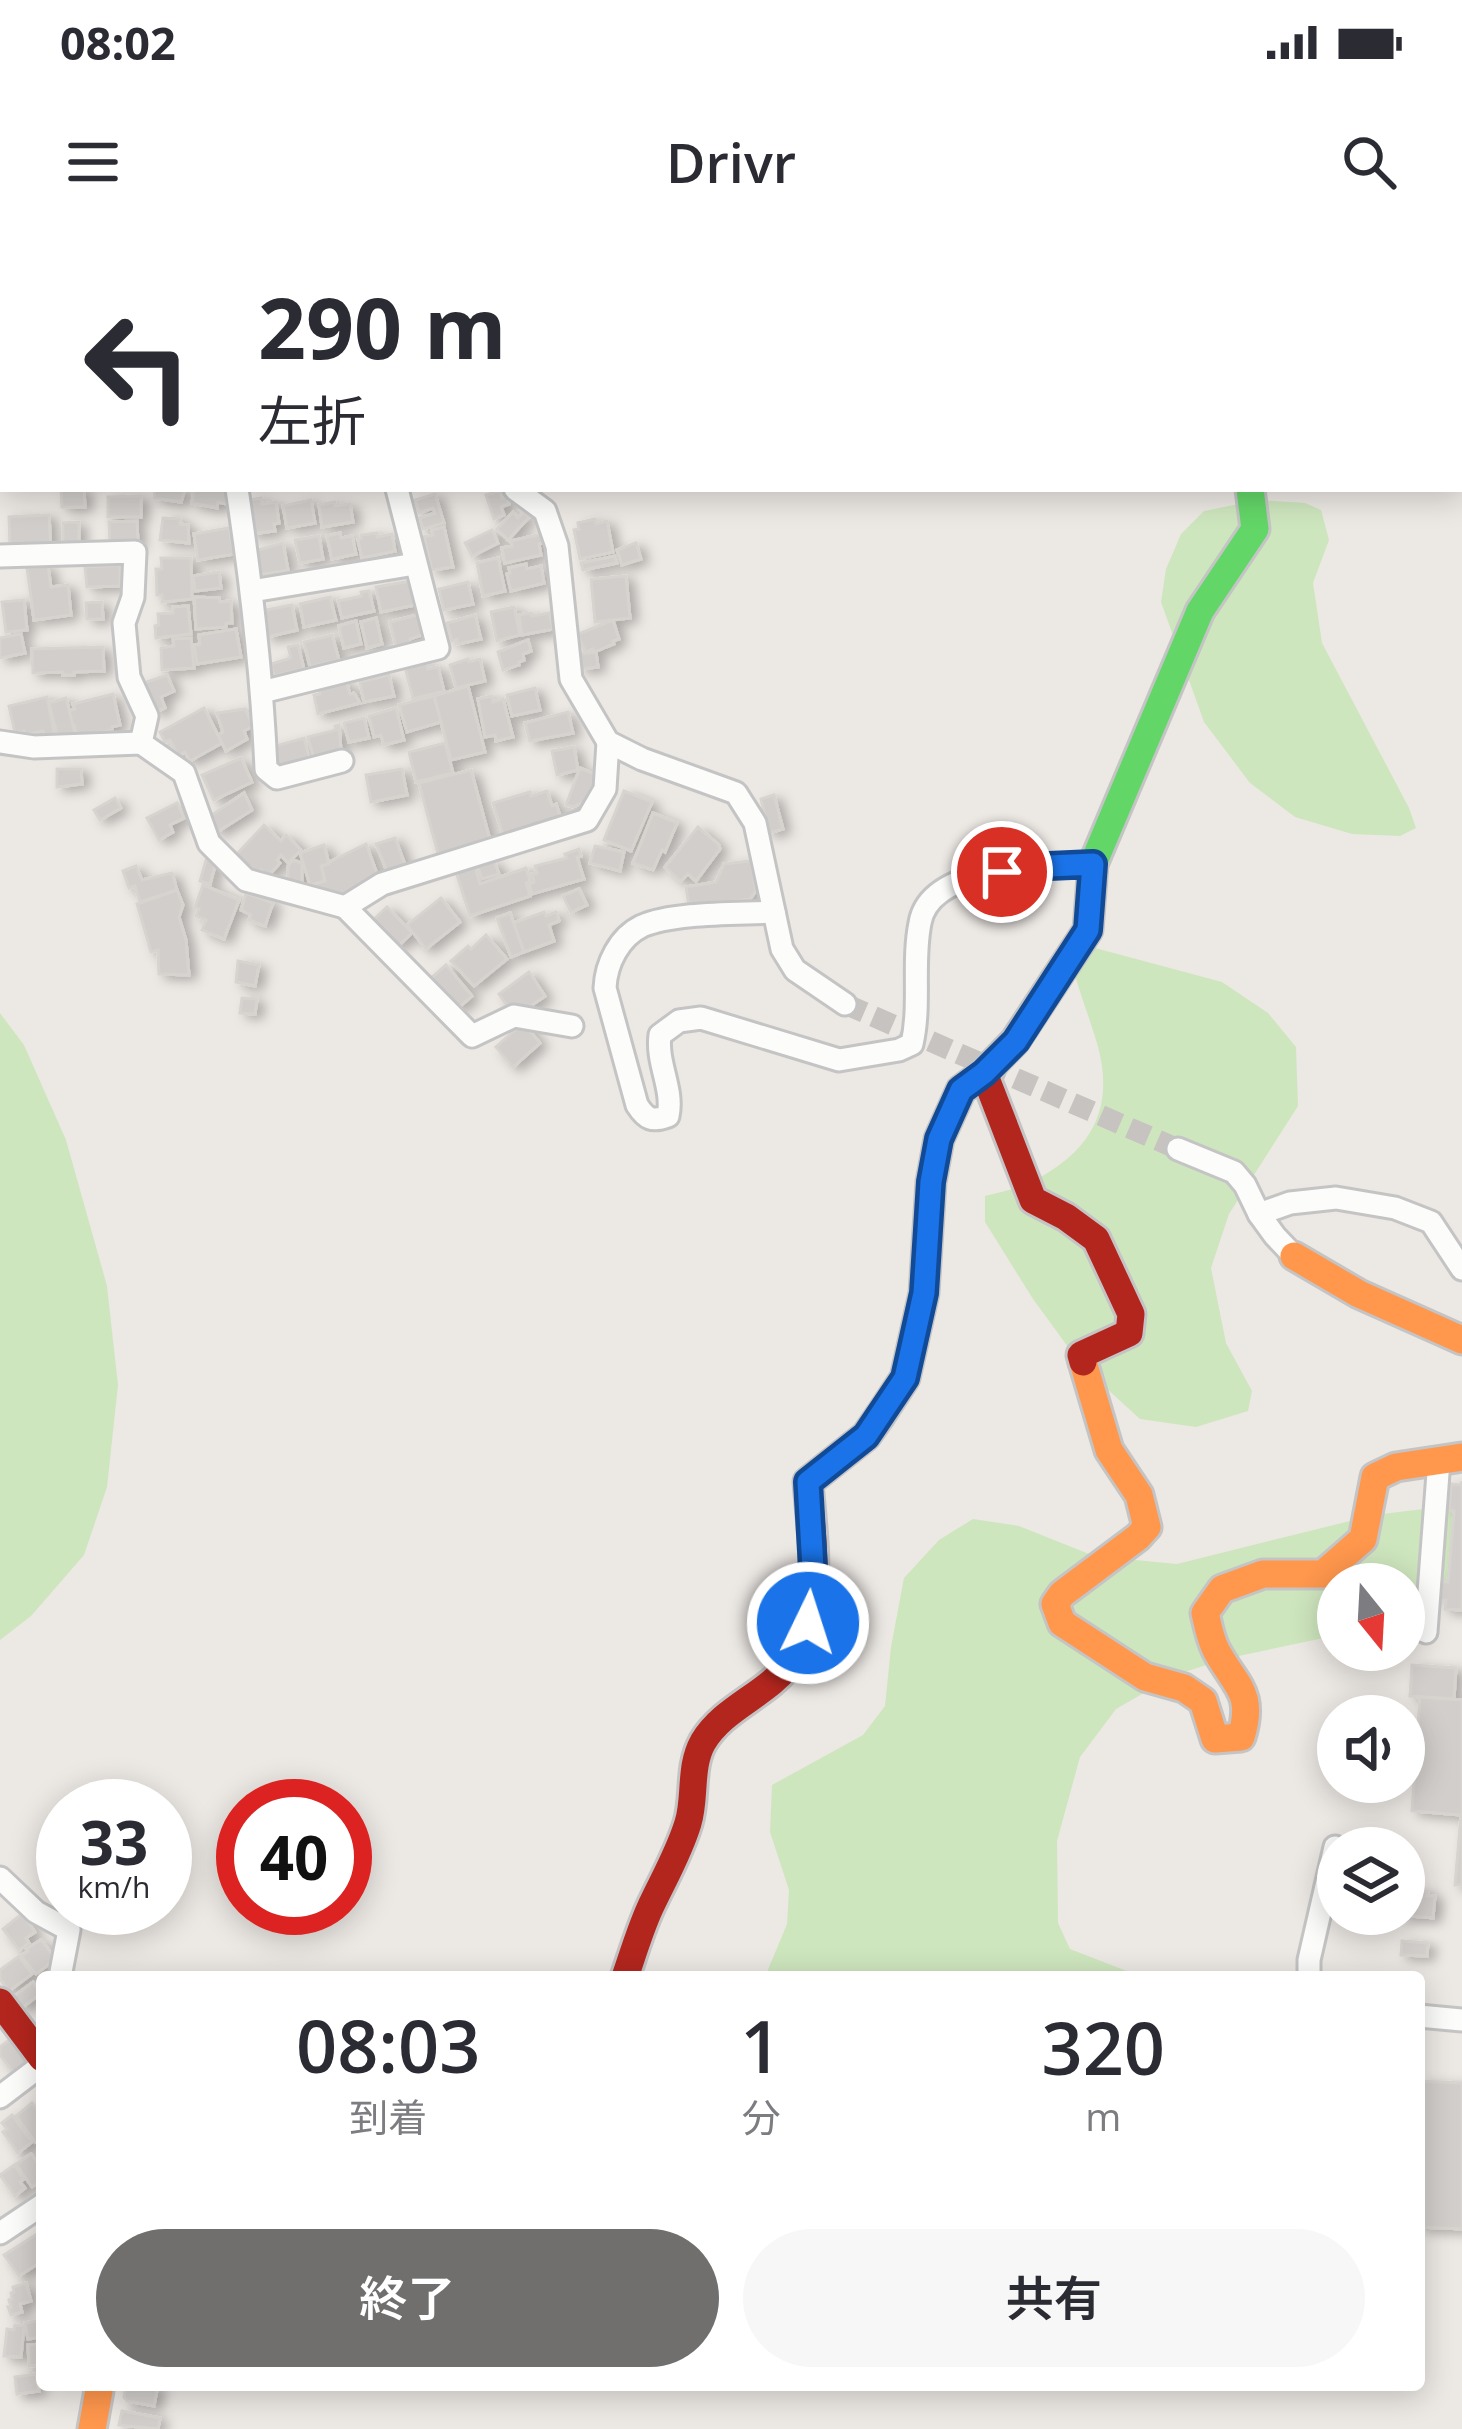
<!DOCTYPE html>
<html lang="ja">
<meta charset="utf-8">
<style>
body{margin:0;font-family:"Open Sans","Noto Sans JP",sans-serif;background:#f7f7f7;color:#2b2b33;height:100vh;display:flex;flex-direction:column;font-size:45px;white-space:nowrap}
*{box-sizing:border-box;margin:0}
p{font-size:39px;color:#7c7c81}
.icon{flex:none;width:66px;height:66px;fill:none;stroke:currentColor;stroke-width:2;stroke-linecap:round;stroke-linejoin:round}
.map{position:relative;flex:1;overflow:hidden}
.panel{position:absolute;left:36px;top:1731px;width:1389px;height:420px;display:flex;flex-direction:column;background:#fff;border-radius:12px;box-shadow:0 6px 30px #0003}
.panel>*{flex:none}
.top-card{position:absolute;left:0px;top:0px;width:1464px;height:252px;box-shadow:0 6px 30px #0003;background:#fff;color:#2b2b33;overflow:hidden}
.needle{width:78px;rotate:162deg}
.buttons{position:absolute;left:1317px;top:1323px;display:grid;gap:24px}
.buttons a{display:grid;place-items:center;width:108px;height:108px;border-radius:50%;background:#fff;box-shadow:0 6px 30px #0003;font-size:60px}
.speed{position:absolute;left:36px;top:1539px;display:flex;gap:24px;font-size:60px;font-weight:700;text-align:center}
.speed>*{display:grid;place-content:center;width:156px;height:156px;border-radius:50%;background:#fff;box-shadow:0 6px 30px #0003;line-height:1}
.speed small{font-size:30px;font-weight:400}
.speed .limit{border:18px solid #d22;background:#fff;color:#111}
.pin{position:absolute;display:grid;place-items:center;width:102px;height:102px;color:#fff;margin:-51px;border:6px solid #fff;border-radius:50%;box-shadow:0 3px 12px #0007}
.me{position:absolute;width:132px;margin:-66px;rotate:4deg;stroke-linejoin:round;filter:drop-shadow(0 0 9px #0008)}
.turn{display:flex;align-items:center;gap:42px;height:252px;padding:0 60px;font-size:54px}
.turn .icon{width:156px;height:156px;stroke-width:2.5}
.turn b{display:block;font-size:84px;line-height:102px}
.eta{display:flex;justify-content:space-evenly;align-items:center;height:204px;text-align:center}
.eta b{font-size:72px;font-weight:600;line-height:84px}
.action{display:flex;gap:24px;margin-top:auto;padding:24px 60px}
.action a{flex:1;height:138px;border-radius:72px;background:#706f6e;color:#fff;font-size:48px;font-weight:600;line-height:138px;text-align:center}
.action a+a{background:#f7f7f7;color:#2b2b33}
.status{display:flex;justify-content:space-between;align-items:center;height:84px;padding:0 60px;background:#fff;direction:ltr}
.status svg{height:33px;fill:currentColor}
header{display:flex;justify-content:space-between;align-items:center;height:156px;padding:0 60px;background:#fff;font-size:54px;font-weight:600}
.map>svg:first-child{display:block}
.green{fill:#cee6be}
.building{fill:#d1cecb;stroke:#d7d4d0;stroke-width:3;filter:url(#shadow)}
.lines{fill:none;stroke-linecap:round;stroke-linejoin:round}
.street-tunnel{stroke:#c6c3c0;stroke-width:21;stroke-dasharray:21 10;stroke-linecap:butt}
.street-casing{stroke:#c5c4c5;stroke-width:27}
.fast-casing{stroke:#c5c4c5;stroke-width:33}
.slow-casing{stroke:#c5c4c5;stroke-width:33}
.jam-casing{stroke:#c5c4c5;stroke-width:33}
.street{stroke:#fcfcfb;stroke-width:21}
.fast{stroke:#63d668;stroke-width:27}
.slow{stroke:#ff974d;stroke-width:27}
.jam{stroke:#b3261e;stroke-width:27}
.route-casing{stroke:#114b97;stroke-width:30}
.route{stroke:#1a73e8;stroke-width:21}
</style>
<div class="status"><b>08:02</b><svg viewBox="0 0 49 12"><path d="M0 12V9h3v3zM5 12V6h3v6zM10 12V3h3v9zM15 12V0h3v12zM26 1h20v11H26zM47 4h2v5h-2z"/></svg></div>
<header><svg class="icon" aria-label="menu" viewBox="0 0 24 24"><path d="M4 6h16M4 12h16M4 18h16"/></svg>Drivr<svg class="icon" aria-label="search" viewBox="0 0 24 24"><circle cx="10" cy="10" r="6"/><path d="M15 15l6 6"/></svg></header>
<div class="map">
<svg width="1462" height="2189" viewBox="0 0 1462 2189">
<defs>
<filter id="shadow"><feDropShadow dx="7" dy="4" stdDeviation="6" flood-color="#0004"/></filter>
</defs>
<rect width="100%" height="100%" fill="#ece8e4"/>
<!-- green -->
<g class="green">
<polygon points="1259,260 1305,263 1321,270 1329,300 1313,343 1322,403 1409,568 1416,588 1400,596 1352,594 1295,577 1250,543 1204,482 1161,362 1166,329 1181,294 1204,271"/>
<path d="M 1095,708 L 1222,742 L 1268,773 L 1296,807 L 1298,866 L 1229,974 L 1211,1028 L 1226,1103 L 1252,1151 L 1248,1171 L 1196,1187 L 1140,1179 L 1082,1126 L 1033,1059 L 985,982 L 985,956 C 1000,952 1017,949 1031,942 C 1091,912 1116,869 1097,803 C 1088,773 1076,744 1069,713 Z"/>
<polygon points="0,773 24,805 66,900 107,1046 118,1145 107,1247 84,1315 31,1376 0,1400"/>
<polygon points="1440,1267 1462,1272 1462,1339 1424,1372 1404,1379 1404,1344 1338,1344 1338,1395 1229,1418 1175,1435 1116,1469 1080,1517 1057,1601 1058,1683 1070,1709 1142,1737 765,1737 787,1684 789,1650 770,1592 772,1545 863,1495 885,1466 891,1407 904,1338 939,1300 973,1279 1019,1286 1094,1316 1177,1324 1374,1275"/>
</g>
<!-- building -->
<g class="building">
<polygon points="61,249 84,249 85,267 62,267"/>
<polygon points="153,249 185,249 181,262 154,258 155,251"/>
<polygon points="194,249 228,249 226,264 218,262 217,268 192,263"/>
<polygon points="500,251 502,258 507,257 509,264 501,267 504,275 494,279 486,255"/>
<polygon points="435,254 444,283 423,289 420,278 435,273 433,268 419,273 415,260"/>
<polygon points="141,256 141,277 108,277 108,257"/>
<polygon points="261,258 262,264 276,262 279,283 274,284 275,291 250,294 249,286 253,286 250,260"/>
<polygon points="311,260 315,283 287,288 283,266"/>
<polygon points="335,262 335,266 350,264 353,282 322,287 319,265"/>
<polygon points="513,272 518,278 524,272 529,277 508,300 497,289"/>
<polygon points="49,275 51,309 10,308 9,277"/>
<polygon points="163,278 180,279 180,284 188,285 189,303 160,300"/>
<polygon points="595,279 596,284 607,281 613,312 580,319 574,290 579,289 578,283"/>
<polygon points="137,281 138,304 110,305 109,282"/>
<polygon points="79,282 79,305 63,305 63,283"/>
<polygon points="444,287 453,327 432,330 424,297 433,295 432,290"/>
<polygon points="229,288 234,314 198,320 194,294"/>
<polygon points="492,290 498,303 472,316 465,303"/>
<polygon points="340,293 341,298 352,296 356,314 332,319 327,296"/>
<polygon points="377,293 377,297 392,294 395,311 362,318 358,300 361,299 361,295"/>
<polygon points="542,294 543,303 539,304 541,315 505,323 502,308 512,306 511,301"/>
<polygon points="319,296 323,319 300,323 295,300"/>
<polygon points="283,303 288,330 258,335 254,311"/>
<polygon points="636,303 641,319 622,325 617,310"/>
<polygon points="615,316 617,323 583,330 581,323"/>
<polygon points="161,318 191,318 192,359 162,362 162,355 157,355 156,329 162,329"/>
<polygon points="498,318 505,351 483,356 477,323"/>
<polygon points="526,324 527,329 541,326 544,343 511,351 507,334 510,333 509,328"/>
<polygon points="120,325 120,346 87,347 85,327"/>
<polygon points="48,326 51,347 68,345 71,375 34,380 27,328"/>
<polygon points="219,332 221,348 195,351 193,336"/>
<polygon points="626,336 630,378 595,382 591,339"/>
<polygon points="411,341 415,365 381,372 376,347"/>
<polygon points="468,342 473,364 444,370 439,349"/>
<polygon points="369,351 374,371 342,378 338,361 362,356 361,352"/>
<polygon points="194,357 219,358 220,362 231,361 232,383 226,383 226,387 196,389"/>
<polygon points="330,357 336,380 304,387 300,364"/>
<polygon points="24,360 27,390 6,392 2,362"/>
<polygon points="102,362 103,379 87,379 86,363"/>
<polygon points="292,365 297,390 267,397 261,371"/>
<polygon points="188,366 191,394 156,398 155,386 159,385 158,374 173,373 173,367"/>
<polygon points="514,367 520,395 497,401 491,372"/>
<polygon points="531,373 532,376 549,373 553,389 522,395 519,375"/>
<polygon points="420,374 425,394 410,399 410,403 396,407 390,382"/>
<polygon points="475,375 481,399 458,404 457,399 452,401 447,383"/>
<polygon points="376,378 382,404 367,408 361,382"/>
<polygon points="613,380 619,399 613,401 614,404 594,412 593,409 585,412 578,394"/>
<polygon points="356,381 361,404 344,408 339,386"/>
<polygon points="236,389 241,417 197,424 194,405 200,404 199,395"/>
<polygon points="21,394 25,413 0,418 0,398"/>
<polygon points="332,395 339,420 310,427 304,402"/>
<polygon points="191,398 194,428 162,430 161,408 174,406 173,399"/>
<polygon points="528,400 531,411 523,414 524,420 519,422 519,425 503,430 498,412"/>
<polygon points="298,405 304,429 274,436 271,424 291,418 288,407"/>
<polygon points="103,407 104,431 74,432 74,435 63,435 63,432 33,433 32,409"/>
<polygon points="596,412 598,427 581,429 579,414"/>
<polygon points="468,419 469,422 480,419 485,441 456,448 450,425"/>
<polygon points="427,423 428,429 438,427 444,451 413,459 405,427"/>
<polygon points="167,435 174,451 161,457 165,468 155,472 144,443"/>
<polygon points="389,435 394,456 364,462 360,442"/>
<polygon points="346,441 350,454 354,453 360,463 318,474 314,455 320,454 319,448"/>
<polygon points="468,446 485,512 451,520 434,456"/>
<polygon points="535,448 540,470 512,476 507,455"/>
<polygon points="113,454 120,485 112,487 112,490 80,497 77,494 74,485 71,486 68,471 75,469 73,464"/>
<polygon points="434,456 441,482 407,492 399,465"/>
<polygon points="492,456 493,462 503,459 513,497 496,501 495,495 485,497 478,459"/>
<polygon points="47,457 55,497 44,495 43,491 25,495 24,491 15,493 9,466"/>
<polygon points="66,458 75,494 58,498 49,463"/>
<polygon points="204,468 222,503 190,521 185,512 178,516 170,500 165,502 160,492"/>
<polygon points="396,468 404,500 384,505 381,495 374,497 369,476"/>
<polygon points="245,469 253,486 244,491 247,499 226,511 218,495 223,492 217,473"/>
<polygon points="568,472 573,493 530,501 525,483"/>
<polygon points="364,478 369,498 349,502 344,483"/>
<polygon points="339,485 341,510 314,520 308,497 336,490 335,486"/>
<polygon points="304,498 310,520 278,529 272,507"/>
<polygon points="445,503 453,533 416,542 409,512"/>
<polygon points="574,507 578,530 557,535 552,511"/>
<polygon points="241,518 252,542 214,560 202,535"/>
<polygon points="580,528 597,535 587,561 573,567 566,565"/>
<polygon points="57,529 81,529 82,544 57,547"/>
<polygon points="402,529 407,555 371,562 366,535"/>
<polygon points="471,530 490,600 438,614 419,543"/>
<polygon points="547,551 552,566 556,564 561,578 503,595 493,563 530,552 531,556"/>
<polygon points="624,551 652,562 631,611 604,600"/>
<polygon points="244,553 252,570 217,592 209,577"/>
<polygon points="774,555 783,589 769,593 761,559"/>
<polygon points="115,558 121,568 100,580 94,570"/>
<polygon points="177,563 184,578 170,585 173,592 159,600 147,578"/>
<polygon points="653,573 677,583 665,612 662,610 653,630 633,623"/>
<polygon points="264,585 281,601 286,595 301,610 288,623 281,615 277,620 280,623 268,636 261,630 256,635 236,615"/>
<polygon points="698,587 719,605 720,609 696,641 688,634 681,641 665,627"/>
<polygon points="395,598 406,627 389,636 376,604"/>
<polygon points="366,604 379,639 340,656 323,654 320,649 317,650 314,644 325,641 321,626"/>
<polygon points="324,605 329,624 321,626 325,641 310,645 300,613"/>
<polygon points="595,606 624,612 620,631 590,623"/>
<polygon points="579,609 581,616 577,617 584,639 532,654 529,644 534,642 532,634 537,633 535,626 567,618 565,614"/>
<polygon points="207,617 216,622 210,644 200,641"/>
<polygon points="293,620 302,623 302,647 288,644 288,626"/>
<polygon points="494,621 499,634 482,639 478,626"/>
<polygon points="751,621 756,651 750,659 689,666 686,647 716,642 724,624"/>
<polygon points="136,626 142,640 172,633 177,650 140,662 135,646 129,648 123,631"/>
<polygon points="475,626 480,644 526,628 530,641 526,643 530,656 470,676 456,632"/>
<polygon points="203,645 239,660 224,699 202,690 206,680 196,676 199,669 195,667"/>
<polygon points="579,649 587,665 571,672 563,656"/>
<polygon points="177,650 183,665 179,677 186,700 189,735 159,734 158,710 151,712 137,664"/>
<polygon points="246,653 273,663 265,686 249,680 251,675 241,670"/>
<polygon points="441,658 460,682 426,709 407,685"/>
<polygon points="387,667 412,693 397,707 372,681"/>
<polygon points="544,672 546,676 556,672 559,681 549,685 554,701 524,712 513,683"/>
<polygon points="510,673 524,712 511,717 497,678"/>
<polygon points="486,695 507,719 474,746 451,721 468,706 471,709"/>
<polygon points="238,721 259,725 255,746 236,742"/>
<polygon points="446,725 472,756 457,769 430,739"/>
<polygon points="529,732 545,756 519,774 513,774 499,754"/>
<polygon points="242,758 257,759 255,774 240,773"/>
<polygon points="523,783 540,803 513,827 496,807"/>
<polygon points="1462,1241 1462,1370 1445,1369 1446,1360 1438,1360 1440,1341 1448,1342 1454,1271 1449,1270 1451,1244 1461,1245"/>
<polygon points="1412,1425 1456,1428 1454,1459 1410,1456"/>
<polygon points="1420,1457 1462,1460 1462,1645 1455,1645 1461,1575 1412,1571"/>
<polygon points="1407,1649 1428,1651 1427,1656 1435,1656 1433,1678 1397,1675 1404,1674"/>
<polygon points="22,1674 35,1692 26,1698 29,1703 19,1710 3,1689"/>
<polygon points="41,1700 56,1719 36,1734 21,1716 28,1711 26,1709"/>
<polygon points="1402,1701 1428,1703 1427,1716 1401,1715"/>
<polygon points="19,1716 32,1734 9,1751 0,1739 0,1730"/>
<polygon points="33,1742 41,1753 22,1768 13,1757"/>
<polygon points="9,1800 29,1825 15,1835 0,1815 0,1807"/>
<polygon points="1419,1841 1462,1843 1462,1989 1419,1987"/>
<polygon points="32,1863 42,1876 42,1896 35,1902 16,1876"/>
<polygon points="12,1875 32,1902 18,1913 3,1892 7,1889 2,1883"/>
<polygon points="31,1914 42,1929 42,1940 32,1947 16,1924"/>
<polygon points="14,1925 24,1939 20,1942 25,1948 15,1956 0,1935"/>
<polygon points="37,1994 42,2001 42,2026 39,2023 19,2036 4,2015"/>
<polygon points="26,2043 31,2061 20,2064 22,2072 11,2075 8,2067 11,2067 9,2060 12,2059 11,2053 14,2052 13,2047"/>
<polygon points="42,2080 42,2097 28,2099 25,2083"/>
<polygon points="15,2085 24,2086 21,2117 4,2116 7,2089 14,2090"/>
<polygon points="42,2104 42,2125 29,2126 28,2105"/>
<polygon points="36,2134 39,2151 17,2154 15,2137"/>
<polygon points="126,2145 158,2145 154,2166 127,2161 124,2157"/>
<polygon points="122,2171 160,2178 158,2189 119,2185"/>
</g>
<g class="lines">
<!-- street-tunnel -->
<polyline class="street-tunnel" points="845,764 1178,909"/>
<defs>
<g id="street">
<polyline points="1314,3 1315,0"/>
<path d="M 237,249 C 251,342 262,435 266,529 L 277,538 L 342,521"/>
<polyline points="515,249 545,271 557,306 571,439 608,502 642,519 736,553 755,583 782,709 795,730 845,764"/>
<polyline points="0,316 135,312 133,357 124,383 129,437 147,476 141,503"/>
<polyline points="252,351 415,324"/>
<polyline points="262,452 438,408 397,249"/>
<polyline points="0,502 34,507 141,503 184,533 209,603 246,640 345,667 382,644 587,580 605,549 608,502"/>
<polyline points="345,667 472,796 514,776 572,786"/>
<path d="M 774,672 C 738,674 674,672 642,686 C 619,697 606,724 605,748 L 637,865 C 646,879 652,882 668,876 C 674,849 656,823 660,795 L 679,781 L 701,778 L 839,820 L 899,810 L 912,804 C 921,764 912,723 920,683 C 930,624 1046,626 1093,624"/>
<polyline points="1178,909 1234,932 1245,945 1259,974 1275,996 1294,1016"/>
<polyline points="1259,974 1290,963 1336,958 1395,968 1431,982 1462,1029"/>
<polyline points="1426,1392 1439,1220"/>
<polyline points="0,1638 36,1672 69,1690 60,1737"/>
<polyline points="1309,1737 1309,1720 1335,1607"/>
<polyline points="1419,1776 1462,1780"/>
<polyline points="0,1857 42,1825"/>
<polyline points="0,1993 42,1965"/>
</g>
<g id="fast">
<polyline points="28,3 29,0"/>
<polyline points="880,1176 905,1138 924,1053 931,942 939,899 961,850 984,833 1015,801 1088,690 1093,624 1200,371 1255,289 1250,249"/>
</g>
<g id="slow">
<polyline points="0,109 3,104"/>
<polyline points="1294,1016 1359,1054 1462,1100"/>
<path d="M 1083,1122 L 1109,1210 L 1139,1255 L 1147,1287 L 1138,1297 L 1062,1354 L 1055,1364 L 1062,1383 L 1145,1437 L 1184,1448 L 1203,1461 L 1215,1499 L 1241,1497 C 1255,1452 1235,1446 1216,1410 C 1210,1398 1208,1386 1205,1373 L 1222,1349 L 1263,1334 L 1323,1334 L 1363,1299 L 1375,1237 L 1396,1227 L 1462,1217"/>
<polyline points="92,2189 100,2145"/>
</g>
<g id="jam">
<polyline points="984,833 1033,960 1066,977 1096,999 1131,1074 1129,1093 1081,1115 1083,1122"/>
<path d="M 625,1737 C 633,1714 640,1690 650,1668 C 663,1640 679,1613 688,1583 C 696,1557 689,1527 703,1502 C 719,1475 748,1462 772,1442 C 829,1395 813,1307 808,1242 L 866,1196 L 880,1176"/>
<polyline points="0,1762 42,1818"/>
</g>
</defs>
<!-- street casing -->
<use href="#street" class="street-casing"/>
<!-- fast casing -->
<use href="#fast" class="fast-casing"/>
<!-- slow casing -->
<use href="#slow" class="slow-casing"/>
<!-- jam casing -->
<use href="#jam" class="jam-casing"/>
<!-- street -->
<use href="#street" class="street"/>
<!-- fast -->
<use href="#fast" class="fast"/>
<!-- slow -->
<use href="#slow" class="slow"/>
<!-- jam -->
<use href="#jam" class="jam"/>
</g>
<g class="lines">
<defs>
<polyline id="route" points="808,1383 814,1345 808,1242 866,1196 905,1138 924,1053 931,942 939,899 961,850 984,833 1016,801 1088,690 1093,624 1027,627 1002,632"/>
</defs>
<!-- route casing -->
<use href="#route" class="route-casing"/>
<!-- route -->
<use href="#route" class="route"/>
</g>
</svg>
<div class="buttons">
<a><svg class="needle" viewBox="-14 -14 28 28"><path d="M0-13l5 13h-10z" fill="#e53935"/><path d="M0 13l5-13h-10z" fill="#7c7c81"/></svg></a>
<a><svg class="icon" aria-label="sound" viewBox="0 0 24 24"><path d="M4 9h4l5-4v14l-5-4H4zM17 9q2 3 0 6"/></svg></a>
<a><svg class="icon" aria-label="layers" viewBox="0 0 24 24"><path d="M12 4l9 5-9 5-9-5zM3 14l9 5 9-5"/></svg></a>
</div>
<div class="speed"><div>33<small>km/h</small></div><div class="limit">40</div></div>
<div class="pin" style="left:1002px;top:632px;background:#d93025"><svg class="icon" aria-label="arrive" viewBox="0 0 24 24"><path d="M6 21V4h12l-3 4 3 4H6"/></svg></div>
<svg class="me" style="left:808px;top:1383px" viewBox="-20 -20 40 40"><circle r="17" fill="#1a73e8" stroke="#fff" stroke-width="3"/><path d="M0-11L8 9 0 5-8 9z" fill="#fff"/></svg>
<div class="top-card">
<div class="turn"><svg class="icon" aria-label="left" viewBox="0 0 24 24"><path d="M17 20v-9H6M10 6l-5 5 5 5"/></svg><div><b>290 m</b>左折</div></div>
</div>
<section class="panel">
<div class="eta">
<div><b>08:03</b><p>到着</p></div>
<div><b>1</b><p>分</p></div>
<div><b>320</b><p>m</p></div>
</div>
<div class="action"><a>終了</a><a>共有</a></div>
</section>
</div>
